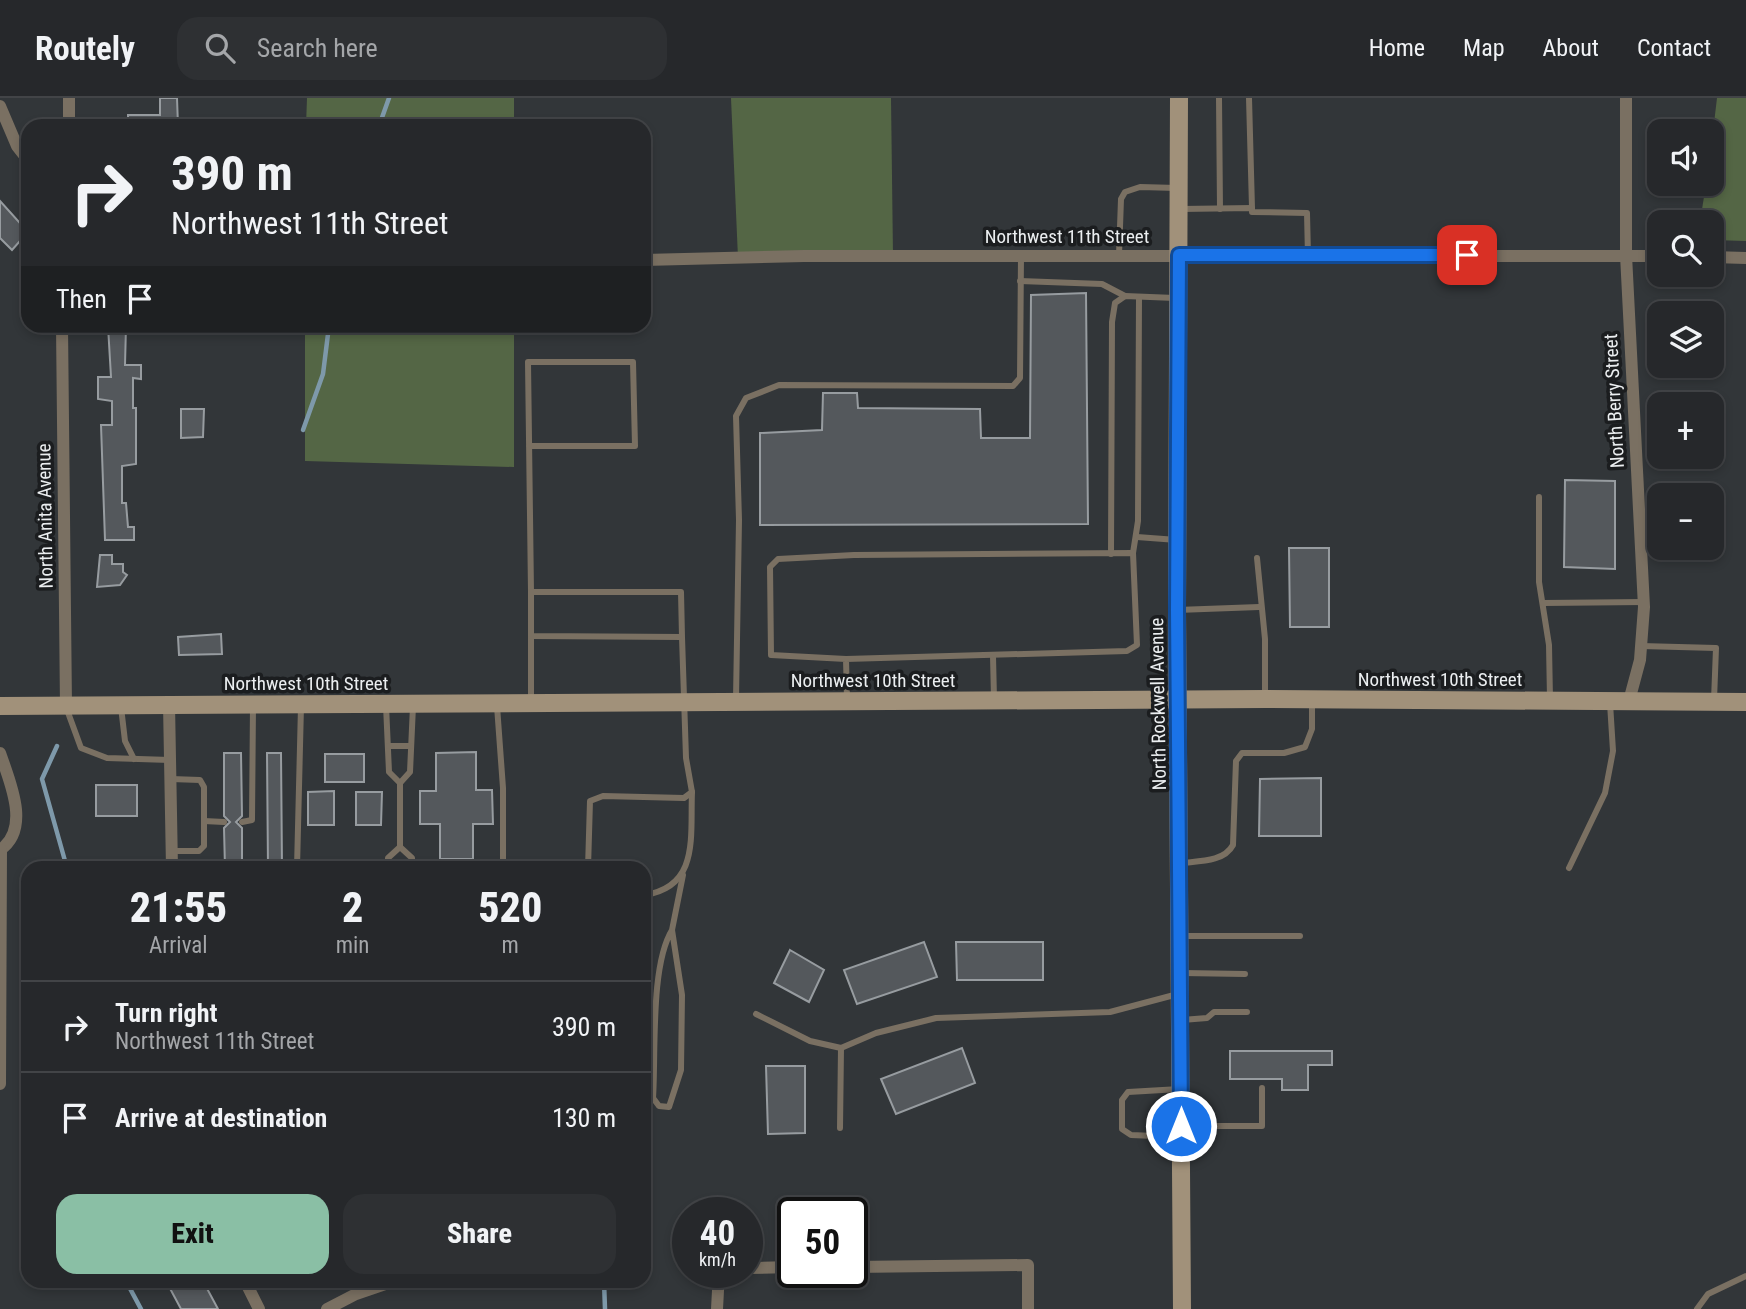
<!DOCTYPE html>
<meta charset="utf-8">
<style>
body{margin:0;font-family:"Roboto Condensed",sans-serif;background:#2e3033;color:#f1f3f6;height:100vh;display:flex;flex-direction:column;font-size:26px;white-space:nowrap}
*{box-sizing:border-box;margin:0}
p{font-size:23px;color:#a4a6a9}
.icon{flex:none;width:38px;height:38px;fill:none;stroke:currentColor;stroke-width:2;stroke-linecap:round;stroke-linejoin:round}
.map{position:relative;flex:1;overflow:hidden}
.details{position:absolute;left:21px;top:763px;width:630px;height:427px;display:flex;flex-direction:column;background:#26282b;border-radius:21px;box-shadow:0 4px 10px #0003,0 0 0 2px #424447}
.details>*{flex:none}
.hud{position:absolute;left:21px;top:21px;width:630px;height:214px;border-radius:21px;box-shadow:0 4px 10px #0003,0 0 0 2px #424447;background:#26282b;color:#f1f3f6;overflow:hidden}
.buttons{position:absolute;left:1647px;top:21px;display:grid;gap:14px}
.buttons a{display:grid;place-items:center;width:77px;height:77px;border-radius:14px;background:#26282b;box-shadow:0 4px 10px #0003,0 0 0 2px #424447;font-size:35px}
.speed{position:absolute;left:672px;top:1099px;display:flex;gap:14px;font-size:35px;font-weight:700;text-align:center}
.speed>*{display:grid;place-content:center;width:91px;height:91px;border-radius:50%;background:#26282b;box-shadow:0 4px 10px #0003,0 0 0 2px #424447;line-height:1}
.speed small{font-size:18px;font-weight:400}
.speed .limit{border:4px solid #111;border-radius:10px;background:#fff;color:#111}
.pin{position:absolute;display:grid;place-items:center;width:60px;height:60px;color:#fff;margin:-30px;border-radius:14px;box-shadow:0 4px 10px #0006}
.me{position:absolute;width:77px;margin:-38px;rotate:0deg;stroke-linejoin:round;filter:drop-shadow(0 0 5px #0008)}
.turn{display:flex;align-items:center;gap:24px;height:147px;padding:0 35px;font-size:32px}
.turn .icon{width:91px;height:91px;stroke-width:2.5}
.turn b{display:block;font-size:49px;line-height:60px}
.then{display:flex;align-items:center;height:66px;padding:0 35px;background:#0003;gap:14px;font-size:26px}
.eta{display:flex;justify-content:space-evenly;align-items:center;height:119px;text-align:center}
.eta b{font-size:42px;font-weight:800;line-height:49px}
.primary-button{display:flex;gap:14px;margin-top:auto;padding:14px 35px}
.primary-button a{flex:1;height:80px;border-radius:21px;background:#8abfa5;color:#111;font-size:28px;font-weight:800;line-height:80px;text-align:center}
.primary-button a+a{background:#2e3033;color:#f1f3f6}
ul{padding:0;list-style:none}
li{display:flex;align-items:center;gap:21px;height:91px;padding:0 35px;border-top:2px solid #424447}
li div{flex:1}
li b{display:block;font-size:26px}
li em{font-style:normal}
header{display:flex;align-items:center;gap:42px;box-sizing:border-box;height:98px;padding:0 35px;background:#26282b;border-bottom:2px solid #424447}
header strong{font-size:33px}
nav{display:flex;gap:38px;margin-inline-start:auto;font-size:24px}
.search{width:490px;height:63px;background:#2e3033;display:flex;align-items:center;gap:18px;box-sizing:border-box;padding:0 24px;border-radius:21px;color:#a4a6a9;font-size:26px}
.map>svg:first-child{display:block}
.forest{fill:#546645}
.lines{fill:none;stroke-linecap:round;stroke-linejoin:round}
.stream{stroke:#7e99aa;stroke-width:4.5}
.building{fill:#54585c;stroke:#979ca0;stroke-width:2}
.lane{stroke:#7a7062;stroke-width:6}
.street{stroke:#7a7062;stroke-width:12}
.secondary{stroke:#a1917a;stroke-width:18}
.route-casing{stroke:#114b97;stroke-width:18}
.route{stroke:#1a73e8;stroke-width:12}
.labels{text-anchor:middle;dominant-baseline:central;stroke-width:7;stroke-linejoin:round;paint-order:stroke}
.street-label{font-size:19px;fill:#ebeef0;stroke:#1b1d1f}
</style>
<header>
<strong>Routely</strong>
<div class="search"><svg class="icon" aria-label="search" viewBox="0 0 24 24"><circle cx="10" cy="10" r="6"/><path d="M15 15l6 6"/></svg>Search here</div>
<nav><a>Home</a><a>Map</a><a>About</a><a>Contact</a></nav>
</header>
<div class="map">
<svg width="1746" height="1211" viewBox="0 0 1746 1211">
<rect width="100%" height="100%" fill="#323639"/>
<!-- forest -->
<g class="forest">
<polygon points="307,0 514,0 514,28 306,28"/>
<polygon points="731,0 891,0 893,158 738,160"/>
<polygon points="1717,0 1746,0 1746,143 1712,142 1712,124 1700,124 1706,86 1712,86 1712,42"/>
<polygon points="305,228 514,228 514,369 305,363"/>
</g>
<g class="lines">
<!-- stream -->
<g class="stream">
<polyline points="379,28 389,0"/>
<polyline points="303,332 323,276 329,228"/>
<polyline points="57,648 42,681 67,770"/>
<polyline points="126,1183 141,1211"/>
<polyline points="604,1183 605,1211"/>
</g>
</g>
<!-- building -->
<g class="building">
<polygon points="160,0 177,0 178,28 128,28 128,17 160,17"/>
<polygon points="0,103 28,134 12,152 0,140"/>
<polygon points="1086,195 1088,426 760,427 760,335 822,332 823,295 857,295 858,310 980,311 981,340 1030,340 1031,197"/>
<polygon points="108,228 126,228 125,267 141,267 141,281 133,280 133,310 136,310 136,366 122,368 122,405 126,405 128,429 134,429 134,442 105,442 101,327 112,327 112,303 98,301 98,279 111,279"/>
<polygon points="181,311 204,311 203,339 181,340"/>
<polygon points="1565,382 1615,383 1615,471 1564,469"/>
<polygon points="1289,450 1329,450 1329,529 1290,529"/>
<polygon points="100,457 112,457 112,466 123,466 123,474 127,477 120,487 97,489"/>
<polygon points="221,536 222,556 179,557 178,539"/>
<polygon points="476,654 476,692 492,692 493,726 473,726 473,761 440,761 440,726 420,726 420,693 436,693 436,655"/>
<polygon points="224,655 241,655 242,718 236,724 242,730 242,770 225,770 224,730 230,724 224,718"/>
<polygon points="267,655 281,655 282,770 268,770"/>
<rect x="325" y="656" width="39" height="28"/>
<polygon points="1321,680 1321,738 1259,738 1260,681"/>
<rect x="96" y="687" width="41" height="31"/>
<polygon points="334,693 334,727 308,727 308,694"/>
<polygon points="356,694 382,694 381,727 356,727"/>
<polygon points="924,844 937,879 857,906 844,872"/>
<polygon points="956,844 1043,844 1043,882 957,882"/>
<polygon points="790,852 824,872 809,904 774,885"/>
<polygon points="962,950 975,985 896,1016 881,981"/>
<polygon points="1230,953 1332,953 1332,967 1308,967 1308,992 1282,992 1282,981 1230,981"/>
<polygon points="766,968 805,968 805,1035 768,1036"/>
<polygon points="166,1183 203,1183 218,1211 181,1211"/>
</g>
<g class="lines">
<!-- lane -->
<g class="lane">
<polyline points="1219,0 1220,111"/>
<polyline points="1249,0 1252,110"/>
<polyline points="1181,111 1252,110 1252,114 1307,115 1308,158"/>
<polyline points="1119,157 1121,101 1125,94 1140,89 1177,90"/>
<polyline points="1020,183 1102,186 1125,198"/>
<polyline points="529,348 635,348 633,264 528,264 531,494"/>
<polyline points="1539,399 1539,484 1549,547 1550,601"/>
<polyline points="1137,439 1177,442"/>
<polyline points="1133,455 1138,423 1139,199"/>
<polyline points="1111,456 1112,224 1115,205 1125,198 1175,200"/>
<polyline points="1257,460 1265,541 1265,599"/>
<polyline points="1543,505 1644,504"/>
<polyline points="1177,512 1259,509"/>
<polyline points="1641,548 1716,550 1714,602"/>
<polyline points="993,558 994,601"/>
<polyline points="846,561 1127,553 1137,547 1133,455 854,457 778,461 770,469 771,557 846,561 847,601"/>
<polyline points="736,601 739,422 736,318 746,300 779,287 1013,288 1020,280 1021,157"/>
<polyline points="531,603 531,538"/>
<polyline points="386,607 389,674 400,685 410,674 413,608"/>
<polyline points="497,608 503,690 503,770"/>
<polyline points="66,609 81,650 107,660 170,662"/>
<polyline points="121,609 125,643 134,661"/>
<polyline points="389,648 410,648"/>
<polyline points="400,685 400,749 412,760 412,770"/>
<polyline points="204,723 224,724"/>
<polyline points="242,724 252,722 253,607"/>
<polyline points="171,753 199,753 204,748 204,689 200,682 171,681"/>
<path d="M 1182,765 C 1199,763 1224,764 1233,747 L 1236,663 L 1242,655 L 1284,655 L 1305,649 L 1312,631 L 1312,604"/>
<polyline points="297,770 301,608"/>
<polyline points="388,770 388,760 400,749"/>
<polyline points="588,770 590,703 603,698 684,700 692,694 686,660 682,539 531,538 531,494 681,494 682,539"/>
<polyline points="1569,770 1605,695 1613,653 1610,605"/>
<path d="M 644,797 C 700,789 690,738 692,694"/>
<path d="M 672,832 C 650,868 656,956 653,1000 L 659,1008 L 669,1009 L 681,972 L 682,897 L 672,832 L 683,777"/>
<polyline points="1182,838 1300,838"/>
<polyline points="1182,875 1245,876"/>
<polyline points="756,916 810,943 841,950"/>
<polyline points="1182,922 1207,920 1214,914 1247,914"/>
<polyline points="1183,1028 1262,1028 1262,990"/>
<polyline points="840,1030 841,950 876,935 936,920 1110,914 1178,896"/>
<polyline points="1179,1039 1131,1037 1122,1031 1122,1002 1128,994 1180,991"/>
<polyline points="1697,1211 1708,1196 1746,1178"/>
</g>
<!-- street -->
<g class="street">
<polyline points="69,0 69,28"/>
<polyline points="1626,0 1626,157 1644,509 1640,562 1629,603"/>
<polyline points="0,8 17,48 28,62"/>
<polyline points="1712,159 1746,160"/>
<polyline points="644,162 804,158 1659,158"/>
<polyline points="62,228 66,608"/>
<polyline points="169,606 172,770"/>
<path d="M 0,655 C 10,684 31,731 0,752"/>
<polyline points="0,986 1,752"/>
<polyline points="852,1169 1028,1167 1028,1211"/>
<polyline points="747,1170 793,1169"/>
<polyline points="245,1183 259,1211"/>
<polyline points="327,1211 356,1196 394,1183"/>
<polyline points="717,1211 719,1174"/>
</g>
<!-- secondary -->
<g class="secondary">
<polyline points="1179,0 1177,512 1182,1211"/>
<polyline points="0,608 1265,601 1746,604"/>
</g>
</g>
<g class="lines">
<defs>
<polyline id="route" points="1181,1028 1177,512 1179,157 1467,157"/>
</defs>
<!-- route casing -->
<use href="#route" class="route-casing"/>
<!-- route -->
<use href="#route" class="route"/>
</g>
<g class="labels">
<!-- street labels -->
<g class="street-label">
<text x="1067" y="138">Northwest 11th Street</text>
<text transform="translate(1614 303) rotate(-93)">North Berry Street</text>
<text transform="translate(45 418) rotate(-91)">North Anita Avenue</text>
<text x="1440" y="581">Northwest 10th Street</text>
<text x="873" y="582">Northwest 10th Street</text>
<text x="306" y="585">Northwest 10th Street</text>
<text transform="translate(1158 606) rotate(-91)">North Rockwell Avenue</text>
</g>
</g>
</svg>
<div class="buttons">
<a><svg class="icon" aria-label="sound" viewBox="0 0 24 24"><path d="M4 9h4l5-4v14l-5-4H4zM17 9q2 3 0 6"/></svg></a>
<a><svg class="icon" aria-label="search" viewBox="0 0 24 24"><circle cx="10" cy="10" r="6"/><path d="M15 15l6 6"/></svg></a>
<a><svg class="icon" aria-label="layers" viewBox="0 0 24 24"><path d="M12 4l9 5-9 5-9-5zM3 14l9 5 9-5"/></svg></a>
<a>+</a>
<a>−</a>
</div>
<div class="speed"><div>40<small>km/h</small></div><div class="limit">50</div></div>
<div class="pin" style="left:1467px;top:157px;background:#d93025"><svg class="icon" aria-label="arrive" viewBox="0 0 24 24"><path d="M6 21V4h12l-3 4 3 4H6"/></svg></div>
<svg class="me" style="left:1181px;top:1028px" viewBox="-20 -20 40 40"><circle r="17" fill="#1a73e8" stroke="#fff" stroke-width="3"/><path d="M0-11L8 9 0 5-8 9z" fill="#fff"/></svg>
<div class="hud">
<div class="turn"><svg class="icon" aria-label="right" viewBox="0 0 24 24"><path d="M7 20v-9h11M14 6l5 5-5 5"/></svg><div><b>390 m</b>Northwest 11th Street</div></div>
<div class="then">Then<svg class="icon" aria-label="arrive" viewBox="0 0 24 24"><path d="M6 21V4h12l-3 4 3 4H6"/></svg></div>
</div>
<section class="details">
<div class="eta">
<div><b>21:55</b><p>Arrival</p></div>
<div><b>2</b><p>min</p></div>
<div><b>520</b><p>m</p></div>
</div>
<ul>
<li><svg class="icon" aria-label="right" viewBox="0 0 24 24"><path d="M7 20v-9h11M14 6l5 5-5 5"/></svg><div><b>Turn right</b><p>Northwest 11th Street</p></div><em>390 m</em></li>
<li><svg class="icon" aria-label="arrive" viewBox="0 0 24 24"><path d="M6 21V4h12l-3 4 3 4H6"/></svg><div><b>Arrive at destination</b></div><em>130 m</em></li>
</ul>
<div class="primary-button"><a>Exit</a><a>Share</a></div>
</section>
</div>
